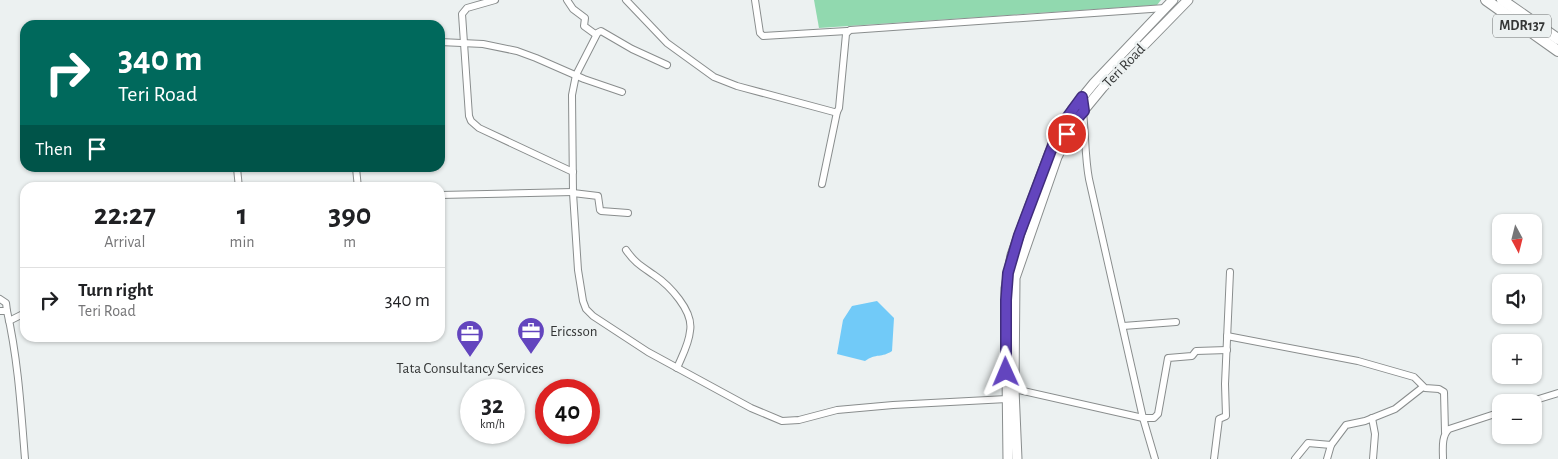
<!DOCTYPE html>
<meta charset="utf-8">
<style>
body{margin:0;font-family:"Alegreya Sans",sans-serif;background:#f2f2f2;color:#202124;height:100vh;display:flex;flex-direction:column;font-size:19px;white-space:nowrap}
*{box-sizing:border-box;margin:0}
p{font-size:16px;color:#757577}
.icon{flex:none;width:28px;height:28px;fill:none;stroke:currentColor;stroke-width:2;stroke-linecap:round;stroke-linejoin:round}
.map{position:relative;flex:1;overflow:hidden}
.panel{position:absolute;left:20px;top:182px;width:425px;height:160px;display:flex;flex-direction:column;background:#fff;border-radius:15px;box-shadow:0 1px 4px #0004}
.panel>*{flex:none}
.top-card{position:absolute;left:20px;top:20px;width:425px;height:152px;border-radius:15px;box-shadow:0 1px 4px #0004;background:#00695c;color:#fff;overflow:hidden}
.needle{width:32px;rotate:173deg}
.controls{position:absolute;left:1492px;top:214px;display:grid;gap:10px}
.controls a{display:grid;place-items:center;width:50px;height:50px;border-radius:10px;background:#fff;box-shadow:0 1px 4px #0004;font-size:25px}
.speed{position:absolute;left:460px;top:379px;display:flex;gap:10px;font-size:25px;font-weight:700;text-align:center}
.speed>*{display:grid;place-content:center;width:65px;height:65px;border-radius:50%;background:#fff;box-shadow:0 1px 4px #0004;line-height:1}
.speed small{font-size:12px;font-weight:400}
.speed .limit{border:8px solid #d22;background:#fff;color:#111}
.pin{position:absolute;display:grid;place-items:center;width:42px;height:42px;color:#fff;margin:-21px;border:2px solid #fff;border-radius:50%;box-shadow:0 1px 5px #0007}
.me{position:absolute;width:55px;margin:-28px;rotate:359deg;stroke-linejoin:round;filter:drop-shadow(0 0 4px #0008)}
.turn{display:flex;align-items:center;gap:18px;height:105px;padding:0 15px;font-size:22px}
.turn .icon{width:65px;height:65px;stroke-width:2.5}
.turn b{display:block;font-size:35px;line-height:42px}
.then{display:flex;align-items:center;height:48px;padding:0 15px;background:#0003;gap:10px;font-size:19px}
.eta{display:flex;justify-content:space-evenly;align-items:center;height:85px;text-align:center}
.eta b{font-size:30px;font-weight:700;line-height:35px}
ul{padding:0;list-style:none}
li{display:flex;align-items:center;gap:15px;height:65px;padding:0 15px;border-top:1px solid #e0e0e0}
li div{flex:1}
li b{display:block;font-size:19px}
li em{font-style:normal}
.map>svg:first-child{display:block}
.green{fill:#91d9af}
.water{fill:#71caf8}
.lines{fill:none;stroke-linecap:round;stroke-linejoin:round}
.street-casing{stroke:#898d8d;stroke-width:8}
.secondary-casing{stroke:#898d8d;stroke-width:11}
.primary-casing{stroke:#898d8d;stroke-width:12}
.street{stroke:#fff;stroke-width:6}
.secondary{stroke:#fff;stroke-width:9}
.primary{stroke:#fff;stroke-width:10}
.route-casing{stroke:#402d7c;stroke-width:12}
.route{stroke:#6345be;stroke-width:9}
.labels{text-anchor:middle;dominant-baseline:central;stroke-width:5;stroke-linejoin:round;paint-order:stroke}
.shield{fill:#ecf1f1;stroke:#6c6f6f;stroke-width:1}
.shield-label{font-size:14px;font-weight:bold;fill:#353737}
.street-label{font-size:15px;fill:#353737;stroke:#ecf1f1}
.poi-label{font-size:15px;fill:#353737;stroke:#ecf1f1;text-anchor:start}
</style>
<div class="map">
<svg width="1558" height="459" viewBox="0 0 1558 459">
<rect width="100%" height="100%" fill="#ecf1f1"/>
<!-- green -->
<polygon class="green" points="814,0 1161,0 1157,5 819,28"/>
<!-- water -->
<path class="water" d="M 877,301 L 894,318 L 892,351 C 882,358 876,353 865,361 L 837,354 L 843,320 L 852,306 Z"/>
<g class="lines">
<defs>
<g id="street">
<polyline points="495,0 467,8 462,14 469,116 471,121 479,128 573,172"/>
<polyline points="567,0 573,9 585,18 584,26 595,34 601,31 632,49 667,65"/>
<polyline points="626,0 667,43 714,77 737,86 834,112 837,112 839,108 846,34 850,30 1165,8"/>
<polyline points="755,0 760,33 763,36 847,31"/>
<polyline points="597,34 576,75 572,95 573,193 578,270 583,301 586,309 593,316 648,352 751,408 782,421 799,420 837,410 893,405 1007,399"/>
<polyline points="440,42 483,44 517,51 536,58 584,79 622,92"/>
<path d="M 1081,97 C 1086,125 1084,152 1089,179 L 1143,418 L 1155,459"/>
<polyline points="237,168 239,188"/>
<polyline points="356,168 358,188"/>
<polyline points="822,184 837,112"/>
<polyline points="573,193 598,196 600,210 601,211 628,213"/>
<polyline points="440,195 573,192"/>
<path d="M 626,250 C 635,263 641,266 654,275 C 669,285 694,311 690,331 C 689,344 682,356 677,368"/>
<polyline points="0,299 6,303 7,311"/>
<path d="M 0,311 L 7,311 C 18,359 21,409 25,459"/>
<polyline points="9,321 25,313"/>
<polyline points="1123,326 1176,322"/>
<polyline points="1227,336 1358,361 1414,377 1425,388 1439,389 1444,392 1445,432"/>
<polyline points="1014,389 1143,418 1154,418 1158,414 1168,358 1192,356 1196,351 1227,350"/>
<polyline points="1529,402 1558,393"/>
<polyline points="1372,418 1375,434 1373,459"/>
<polyline points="1214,459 1219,419 1226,416 1225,384 1230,272"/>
<polyline points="1295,459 1308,443 1331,445"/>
<polyline points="1327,459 1331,445 1346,425 1365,421 1395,409 1423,387"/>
<path d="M 1443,459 C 1443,450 1441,436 1449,429 L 1501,412"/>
</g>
<g id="secondary">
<polyline points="1008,459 1006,288 1012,255 1019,235 1050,152 1061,128 1072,110 1094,83 1173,0"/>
<polyline points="1017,459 1014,389 1015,278 1057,157 1075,121 1103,87 1188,0"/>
</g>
<g id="primary">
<polyline points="1486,0 1558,51"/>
<polyline points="1502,0 1558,39"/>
</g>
</defs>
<!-- street casing -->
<use href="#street" class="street-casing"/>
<!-- secondary casing -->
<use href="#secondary" class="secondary-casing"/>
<!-- primary casing -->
<use href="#primary" class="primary-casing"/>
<!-- street -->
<use href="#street" class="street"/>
<!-- secondary -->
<use href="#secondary" class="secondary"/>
<!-- primary -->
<use href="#primary" class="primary"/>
</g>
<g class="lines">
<defs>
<polyline id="route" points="1006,372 1006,300 1008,273 1019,235 1056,137 1066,119 1082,97 1084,111 1075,121 1067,134"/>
</defs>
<!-- route casing -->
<use href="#route" class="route-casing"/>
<!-- route -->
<use href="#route" class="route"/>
</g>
<!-- icons -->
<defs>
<symbol id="office-pin" viewBox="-11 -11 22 30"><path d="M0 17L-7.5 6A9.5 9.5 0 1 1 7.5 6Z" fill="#6345be" stroke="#ecf1f1"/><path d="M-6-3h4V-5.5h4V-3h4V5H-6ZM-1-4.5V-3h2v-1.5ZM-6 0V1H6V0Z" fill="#fff"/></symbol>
</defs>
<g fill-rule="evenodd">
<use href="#office-pin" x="515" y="315" width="32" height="43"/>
<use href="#office-pin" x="454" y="318" width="32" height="43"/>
</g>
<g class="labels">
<!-- shield labels -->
<rect class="shield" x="1493" y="14.5" width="58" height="23" rx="4"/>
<g class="shield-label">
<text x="1522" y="26">MDR137</text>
</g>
<!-- street labels -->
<g class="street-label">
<text transform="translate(1124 66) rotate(-46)">Teri Road</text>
</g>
<!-- poi labels -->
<g class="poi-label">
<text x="550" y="331">Ericsson</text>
<text x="470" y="368" text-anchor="middle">Tata Consultancy Services</text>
</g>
</g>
</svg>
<div class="controls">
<a><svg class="needle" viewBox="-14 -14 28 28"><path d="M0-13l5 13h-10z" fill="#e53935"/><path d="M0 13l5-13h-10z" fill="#757577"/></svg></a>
<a><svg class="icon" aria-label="sound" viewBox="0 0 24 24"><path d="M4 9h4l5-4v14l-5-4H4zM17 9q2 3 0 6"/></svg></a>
<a>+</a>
<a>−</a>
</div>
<div class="speed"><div>32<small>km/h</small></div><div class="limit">40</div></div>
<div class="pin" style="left:1067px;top:134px;background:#d93025"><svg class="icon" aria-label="arrive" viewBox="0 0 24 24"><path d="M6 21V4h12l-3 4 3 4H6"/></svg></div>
<svg class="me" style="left:1006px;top:372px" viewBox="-20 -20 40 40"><path d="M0-17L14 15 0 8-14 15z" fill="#6345be" stroke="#fff" stroke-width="4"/></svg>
<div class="top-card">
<div class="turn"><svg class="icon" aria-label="right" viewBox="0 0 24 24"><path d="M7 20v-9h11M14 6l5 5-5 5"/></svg><div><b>340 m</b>Teri Road</div></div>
<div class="then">Then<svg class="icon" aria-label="arrive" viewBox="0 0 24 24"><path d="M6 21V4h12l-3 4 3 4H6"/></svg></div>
</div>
<section class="panel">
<div class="eta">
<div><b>22:27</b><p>Arrival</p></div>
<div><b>1</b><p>min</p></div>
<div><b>390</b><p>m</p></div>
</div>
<ul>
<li><svg class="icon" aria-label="right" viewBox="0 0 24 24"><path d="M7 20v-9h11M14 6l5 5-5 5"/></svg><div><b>Turn right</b><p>Teri Road</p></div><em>340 m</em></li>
</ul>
</section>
</div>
